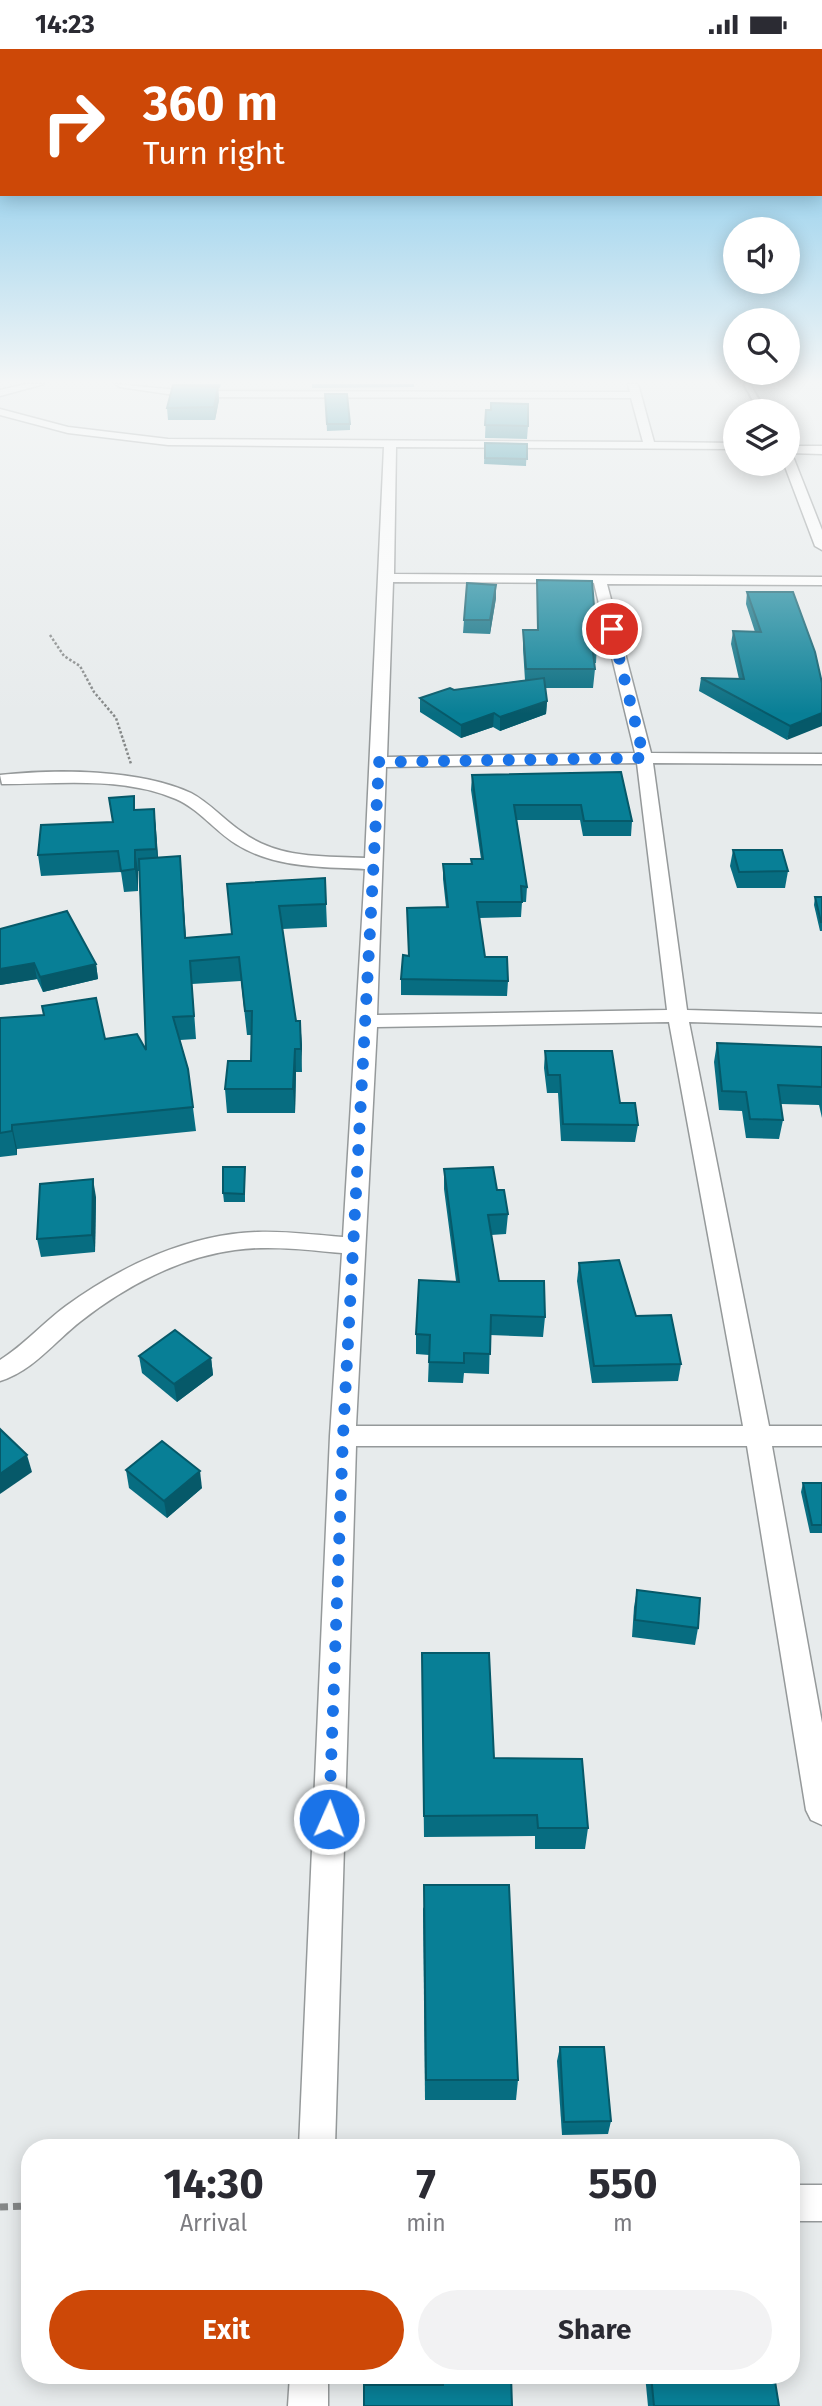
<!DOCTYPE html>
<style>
body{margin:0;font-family:"Fira Sans",sans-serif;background:#f2f2f3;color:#2b2b33;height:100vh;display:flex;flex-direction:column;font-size:26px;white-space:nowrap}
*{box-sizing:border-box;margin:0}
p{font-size:23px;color:#7c7c81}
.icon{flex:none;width:38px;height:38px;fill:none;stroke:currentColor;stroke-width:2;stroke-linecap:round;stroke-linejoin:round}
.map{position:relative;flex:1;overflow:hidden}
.details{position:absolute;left:21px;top:2090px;width:779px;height:245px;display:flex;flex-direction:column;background:#fff;border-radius:28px;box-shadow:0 4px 18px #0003}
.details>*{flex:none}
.banner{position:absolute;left:0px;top:0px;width:822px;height:147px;box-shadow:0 4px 18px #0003;background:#cd4807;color:#fff;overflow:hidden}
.fabs{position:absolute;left:723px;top:168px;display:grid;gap:14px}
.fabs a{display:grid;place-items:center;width:77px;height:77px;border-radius:50%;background:#fff;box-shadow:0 4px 18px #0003;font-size:35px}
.pin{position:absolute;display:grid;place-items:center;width:60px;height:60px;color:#fff;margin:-30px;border:4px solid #fff;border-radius:50%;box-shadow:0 2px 7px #0007}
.me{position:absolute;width:77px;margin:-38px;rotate:2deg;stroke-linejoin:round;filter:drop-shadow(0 0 5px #0008)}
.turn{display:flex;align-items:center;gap:24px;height:147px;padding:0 28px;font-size:32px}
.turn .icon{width:91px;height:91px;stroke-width:2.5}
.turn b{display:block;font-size:49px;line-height:60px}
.eta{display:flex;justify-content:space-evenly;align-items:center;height:119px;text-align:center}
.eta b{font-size:42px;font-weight:700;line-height:49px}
.button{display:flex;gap:14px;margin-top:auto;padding:14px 28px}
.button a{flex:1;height:80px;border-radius:42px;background:#cd4807;color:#fff;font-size:28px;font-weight:700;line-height:80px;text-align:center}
.button a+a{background:#f2f2f3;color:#2b2b33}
.status{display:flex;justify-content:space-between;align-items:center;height:49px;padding:0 35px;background:#fff;direction:ltr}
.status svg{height:19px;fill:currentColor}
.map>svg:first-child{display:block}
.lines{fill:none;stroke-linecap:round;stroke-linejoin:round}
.lane-casing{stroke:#95999a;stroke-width:4}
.street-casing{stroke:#95999a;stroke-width:3}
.path-far1{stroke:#858888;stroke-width:2.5;stroke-dasharray:2.5 2;stroke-linecap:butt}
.path{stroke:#858888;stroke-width:7;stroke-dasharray:8 5;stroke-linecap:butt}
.lane{fill:#fff;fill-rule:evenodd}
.street{fill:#fff;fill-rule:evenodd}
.wall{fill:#076d81}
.shaded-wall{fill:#065969}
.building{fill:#087f96;stroke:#065969;stroke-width:2}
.route{stroke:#1a73e8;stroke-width:12;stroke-dasharray:0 21.6}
</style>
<div class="status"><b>14:23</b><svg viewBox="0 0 49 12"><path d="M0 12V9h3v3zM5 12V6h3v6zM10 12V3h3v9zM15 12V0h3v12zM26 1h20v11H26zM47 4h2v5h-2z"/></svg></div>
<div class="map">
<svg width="822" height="2357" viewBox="0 0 822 2357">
<rect width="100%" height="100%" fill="#e7ebec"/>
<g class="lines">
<defs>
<polygon id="lane" points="744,335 750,335 765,362 759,362"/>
<g id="street">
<polygon points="26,335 44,335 0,347 0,341"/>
<path d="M 115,335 L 188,342 L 630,343 L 628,335 L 638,335 L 654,393 L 735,394 L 735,400 L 396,398 L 394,525 L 822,528 L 822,536 L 607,535 L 651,704 L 822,705 L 822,715 L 653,714 L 687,961 L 822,965 L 822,977 L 689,973 L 769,1377 L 822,1377 L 822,1397 L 772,1397 L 822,1674 L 822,1776 L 811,1771 L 806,1761 L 747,1397 L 356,1397 L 335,2098 L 299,2098 L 330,1387 L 342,1204 C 307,1201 270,1196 235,1201 C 180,1208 124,1238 81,1272 C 55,1292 33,1322 0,1332 L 0,1311 C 24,1296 43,1274 66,1257 C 121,1217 189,1185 258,1183 C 286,1182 315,1186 343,1188 L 365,820 C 321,818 274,819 236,795 C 215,782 199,760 176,750 C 122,727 59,735 2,735 L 0,726 C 57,720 139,720 191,744 C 210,754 224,771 242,783 C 278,810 323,807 365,809 L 384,398 L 168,396 L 68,384 L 0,366 L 0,360 L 68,378 L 168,390 L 643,393 L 631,349 L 188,348 L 120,338 ZM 393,533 L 594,534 L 635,704 L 387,708 ZM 637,714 L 667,961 L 377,966 L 386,718 ZM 669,973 L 743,1377 L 356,1377 L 377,978 Z"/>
<polygon points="822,397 822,405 788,404 788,397"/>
<polygon points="788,406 794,410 822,481 822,501 815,497 784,415 788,415"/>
<rect x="791" y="2136" width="31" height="36"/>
<polygon points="290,2326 328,2326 328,2357 288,2357"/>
</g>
</defs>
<!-- lane casing -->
<use href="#lane" class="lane-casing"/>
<!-- street casing -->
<use href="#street" class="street-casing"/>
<!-- path-far1 -->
<polyline class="path-far1" points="50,586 64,607 80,617 94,643 116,669 131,715"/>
<!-- path -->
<polyline class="path" points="0,2158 30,2157"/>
<!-- lane -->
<use href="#lane" class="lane"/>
<!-- street -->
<use href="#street" class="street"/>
</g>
<!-- wall -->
<g class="wall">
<polygon points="176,335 221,335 220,339 218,339 219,351 215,371 168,371 167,359"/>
<polygon points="312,335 414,335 414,338 312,339"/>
<polygon points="325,345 350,375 350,381 327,382"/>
<polygon points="486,361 528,377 527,390 485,389"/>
<polygon points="485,394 527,395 526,417 484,415"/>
<polygon points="537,531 597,595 596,614 594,614 595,620 593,639 545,639 547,652 546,665 500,682 493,678 461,689 420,663 420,649 454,641 525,631 523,600 523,581 537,581"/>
<polygon points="496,536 496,549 490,585 463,584 464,571"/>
<polygon points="747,543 815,603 787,691 699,642 701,629 739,630 731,595 733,582 755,583 746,555"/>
<polygon points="621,723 632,772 631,787 583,787 580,771 516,771 527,838 526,853 522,853 521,868 479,869 485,908 508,932 507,947 401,946 401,930 409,906 407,859 446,858 443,830 443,815 471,815 471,810 481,810 471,741 472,726"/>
<polygon points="109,749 136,761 154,760 158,809 180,807 186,889 232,885 325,829 327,878 282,880 296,972 300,972 302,1023 296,1023 295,1064 227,1064 225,1040 251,1012 251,986 247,986 241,932 192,935 196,990 180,991 188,1020 196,1082 17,1100 17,1106 0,1108 0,969 105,990 146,1001 139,822 138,822 138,842 124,843 121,823 41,827 38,806 113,773"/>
<polygon points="733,801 788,822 785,839 737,839 730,817"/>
<polygon points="815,848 822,848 822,882 820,882 814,856"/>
<polygon points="0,880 96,915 98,930 43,943 37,930 0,936"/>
<polygon points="717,994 822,998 822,1069 819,1056 781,1055 783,1071 779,1090 746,1089 742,1062 719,1061 714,1013"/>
<polygon points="545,1002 620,1054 638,1076 635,1093 561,1092 558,1044 547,1044 544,1019"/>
<polygon points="245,1118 245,1153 224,1153 223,1144"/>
<polygon points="444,1120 497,1141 508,1165 506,1185 491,1186 499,1232 545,1268 543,1288 490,1286 489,1325 464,1324 463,1334 428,1333 429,1306 416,1305 416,1285 456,1232 444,1140"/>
<polygon points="96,1148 95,1203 41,1208 37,1190"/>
<polygon points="579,1214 636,1267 681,1315 678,1332 592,1334 577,1232"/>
<polygon points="139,1307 211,1309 213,1326 177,1353 142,1324"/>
<polygon points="126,1421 202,1439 167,1469 129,1439"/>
<polygon points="803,1434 822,1434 822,1484 810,1484 801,1443"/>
<polygon points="637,1541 698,1579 695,1596 632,1588 634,1558"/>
<polygon points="422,1626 494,1709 588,1779 585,1800 535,1800 535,1787 424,1788"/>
<polygon points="423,1858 518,2031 516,2051 425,2051"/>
<polygon points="560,1998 611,2072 608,2085 562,2086 557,2012"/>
<polygon points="645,2326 774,2326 779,2357 648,2357"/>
</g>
<!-- shaded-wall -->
<g class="shaded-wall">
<polygon points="218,338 219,351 215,371 214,358"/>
<polygon points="496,536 496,549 490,585 490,571"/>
<polygon points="547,652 546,665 500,682 500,668"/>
<polygon points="822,657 822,677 787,691 790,677"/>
<polygon points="494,664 493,678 461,689 461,676"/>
<polygon points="154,760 156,780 159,821 156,800"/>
<polygon points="135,801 138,822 138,842 135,820"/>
<polygon points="180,807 182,830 187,912 185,889"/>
<polygon points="34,914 37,930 0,936 0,920"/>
<polygon points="96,915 98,930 43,943 40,928"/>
<polygon points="300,972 302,996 302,1023 301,1000"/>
<polygon points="295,1000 296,1023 295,1064 293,1040"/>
<polygon points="12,1076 17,1100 17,1106 12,1082"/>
<polygon points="93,1130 96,1148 95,1203 92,1186"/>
<polygon points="211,1309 213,1326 177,1353 174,1335"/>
<polygon points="27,1406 32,1423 0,1445 0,1425"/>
<polygon points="200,1422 202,1439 167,1469 164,1452"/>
</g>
<!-- building -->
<g class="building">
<polygon points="173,336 218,338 214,358 167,359"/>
<polygon points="325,345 347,345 350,375 327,375"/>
<polygon points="491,354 528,355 528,377 485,376 486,361 491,361"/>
<polygon points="485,394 527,395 527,410 485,409"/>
<polygon points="537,531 592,532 597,595 592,595 595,620 526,620 523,581 538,581"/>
<polygon points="467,534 496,536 490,571 464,571"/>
<polygon points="747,543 793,543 815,603 822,634 822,664 790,677 701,629 744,630 733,582 761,583"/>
<polygon points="544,629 547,652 500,668 494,664 461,676 420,649 450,639 454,641"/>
<polygon points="621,723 632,772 584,772 581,756 514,756 527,838 521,837 522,853 477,853 485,908 507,908 508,932 401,930 403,906 409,907 407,859 448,858 443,815 472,815 471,810 483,810 472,726"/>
<polygon points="134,747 134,761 154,760 156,800 135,801 135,820 121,822 118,802 38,806 41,776 113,773 109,749"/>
<polygon points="733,801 782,801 788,822 739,823"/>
<polygon points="180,807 185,889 232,885 227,835 325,829 326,855 279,857 296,972 300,972 301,1000 295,1000 293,1040 225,1040 228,1012 251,1012 252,962 245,962 239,908 190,912 194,967 173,968 188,1020 193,1058 12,1076 12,1082 0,1084 0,969 44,966 42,957 96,949 105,990 137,985 146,1001 139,810"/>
<polygon points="815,848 822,848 822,873 821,873"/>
<polygon points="67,862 96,915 40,928 34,914 0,920 0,880"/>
<polygon points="717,994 822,998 822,1038 778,1036 783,1071 750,1070 746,1043 722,1042"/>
<polygon points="545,1002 612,1002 620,1054 635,1054 638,1076 563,1075 560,1026 548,1026"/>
<polygon points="223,1118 245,1118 244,1145 223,1144"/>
<polygon points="493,1118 497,1141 504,1141 508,1165 488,1166 499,1232 544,1232 545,1268 491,1266 490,1305 464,1304 464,1314 429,1313 430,1286 416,1285 419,1231 459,1233 444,1120"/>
<polygon points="93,1130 92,1186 37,1190 40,1135"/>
<polygon points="619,1211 636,1267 671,1266 681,1315 594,1317 579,1214"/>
<polygon points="175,1281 211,1309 174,1335 139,1307"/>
<polygon points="0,1380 27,1406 0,1425"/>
<polygon points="162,1392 200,1422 164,1452 126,1421"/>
<polygon points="803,1434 822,1434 822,1476 812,1476"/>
<polygon points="637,1541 700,1549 698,1579 635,1571"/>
<polygon points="422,1604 489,1604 494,1709 582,1710 588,1779 538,1779 537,1766 424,1767"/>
<polygon points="424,1836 509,1836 518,2031 426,2031"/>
<polygon points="560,1998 604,1998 611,2072 564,2073"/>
<polygon points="443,2326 511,2326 512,2357 364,2357 364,2336 443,2336"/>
<polygon points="651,2326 774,2326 779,2357 654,2357"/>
</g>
<!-- sky -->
<linearGradient id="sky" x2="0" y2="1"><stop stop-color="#66bde8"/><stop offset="0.5" stop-color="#f4f6f6"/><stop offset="1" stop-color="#f4f6f6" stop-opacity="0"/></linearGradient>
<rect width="822" height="665" fill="url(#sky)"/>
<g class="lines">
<!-- route -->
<polyline class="route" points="329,1770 343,1387 379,713 644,709 612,580"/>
</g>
</svg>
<div class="fabs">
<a><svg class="icon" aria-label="sound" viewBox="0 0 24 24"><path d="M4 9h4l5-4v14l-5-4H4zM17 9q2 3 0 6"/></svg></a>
<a><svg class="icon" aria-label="search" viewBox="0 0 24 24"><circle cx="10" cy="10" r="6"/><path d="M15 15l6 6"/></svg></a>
<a><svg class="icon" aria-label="layers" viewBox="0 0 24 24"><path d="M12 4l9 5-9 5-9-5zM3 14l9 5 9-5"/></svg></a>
</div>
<div class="pin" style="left:612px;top:580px;background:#d93025"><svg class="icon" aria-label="arrive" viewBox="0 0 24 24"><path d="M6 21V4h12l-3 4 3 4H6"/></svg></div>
<svg class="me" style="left:329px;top:1770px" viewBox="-20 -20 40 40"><circle r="17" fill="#1a73e8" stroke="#fff" stroke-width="3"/><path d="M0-11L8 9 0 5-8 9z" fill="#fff"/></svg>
<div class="banner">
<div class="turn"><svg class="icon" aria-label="right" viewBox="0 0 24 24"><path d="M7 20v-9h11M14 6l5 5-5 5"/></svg><div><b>360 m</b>Turn right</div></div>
</div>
<section class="details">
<div class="eta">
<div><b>14:30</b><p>Arrival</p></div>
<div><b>7</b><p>min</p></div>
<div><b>550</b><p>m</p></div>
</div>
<div class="button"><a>Exit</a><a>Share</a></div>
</section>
</div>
